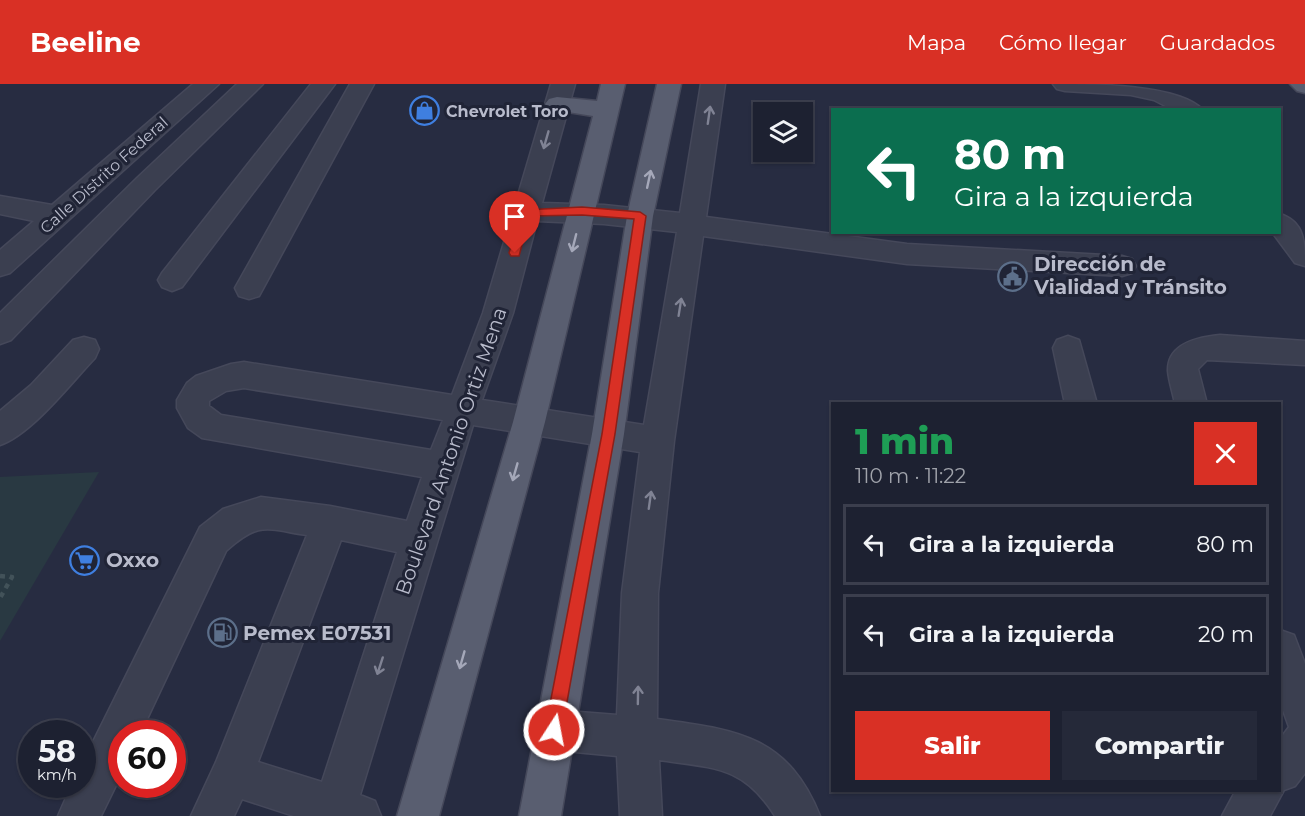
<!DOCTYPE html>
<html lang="es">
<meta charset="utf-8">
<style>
body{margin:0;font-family:Montserrat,sans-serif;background:#252939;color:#f1f3f6;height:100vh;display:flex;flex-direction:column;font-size:22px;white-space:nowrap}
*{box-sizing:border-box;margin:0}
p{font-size:20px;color:#a0a3ab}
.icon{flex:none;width:33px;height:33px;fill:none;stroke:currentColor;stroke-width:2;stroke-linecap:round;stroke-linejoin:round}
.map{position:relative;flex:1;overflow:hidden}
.sheet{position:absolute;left:831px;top:318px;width:450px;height:390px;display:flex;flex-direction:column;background:#1d2131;border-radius:0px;box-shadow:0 2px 4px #0004,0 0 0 2px #3b3e4d}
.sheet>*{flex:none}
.hud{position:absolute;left:831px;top:24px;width:450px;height:126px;border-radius:0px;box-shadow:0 2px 4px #0004,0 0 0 2px #3b3e4d;background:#0b6e4f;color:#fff;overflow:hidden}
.fabs{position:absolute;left:753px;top:18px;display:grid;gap:12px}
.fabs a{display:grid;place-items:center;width:60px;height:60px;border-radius:0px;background:#1d2131;box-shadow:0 2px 4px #0004,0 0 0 2px #3b3e4d;font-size:30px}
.speed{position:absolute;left:18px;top:636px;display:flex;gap:12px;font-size:30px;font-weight:700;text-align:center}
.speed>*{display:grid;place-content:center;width:78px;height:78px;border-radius:50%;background:#1d2131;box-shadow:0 2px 4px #0004,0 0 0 2px #3b3e4d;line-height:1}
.speed small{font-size:15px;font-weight:400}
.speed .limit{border:9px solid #d22;background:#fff;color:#111}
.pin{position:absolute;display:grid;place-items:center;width:51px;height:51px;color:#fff;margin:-62px -26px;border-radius:50% 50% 50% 0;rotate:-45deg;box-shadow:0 0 6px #0007}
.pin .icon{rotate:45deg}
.me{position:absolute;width:66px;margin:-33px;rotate:11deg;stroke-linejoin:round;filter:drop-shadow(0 0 4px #0008)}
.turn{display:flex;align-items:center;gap:21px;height:126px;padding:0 24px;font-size:27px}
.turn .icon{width:78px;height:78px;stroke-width:2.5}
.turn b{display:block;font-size:42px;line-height:51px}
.round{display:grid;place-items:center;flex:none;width:63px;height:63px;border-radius:0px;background:#252939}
.headline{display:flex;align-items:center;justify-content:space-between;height:102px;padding:0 24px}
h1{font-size:36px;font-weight:800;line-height:45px;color:#1e9e55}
.action{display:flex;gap:12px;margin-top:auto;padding:12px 24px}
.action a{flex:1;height:69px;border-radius:0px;background:#d93025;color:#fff;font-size:24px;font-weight:800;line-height:69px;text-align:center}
.action a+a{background:#252939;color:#f1f3f6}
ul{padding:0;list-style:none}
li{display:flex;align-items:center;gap:18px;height:81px;margin:0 12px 9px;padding:0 12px;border:3px solid #3b3e4d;border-radius:0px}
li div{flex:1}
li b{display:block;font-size:22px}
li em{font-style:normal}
header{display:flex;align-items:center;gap:36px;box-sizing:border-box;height:84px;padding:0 30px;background:#d93025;color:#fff}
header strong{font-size:28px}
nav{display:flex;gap:33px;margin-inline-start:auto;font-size:21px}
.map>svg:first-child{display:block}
.green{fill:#293942}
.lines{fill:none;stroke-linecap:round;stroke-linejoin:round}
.minor-casing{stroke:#45485a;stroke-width:3}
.major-casing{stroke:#45485a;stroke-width:3}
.path{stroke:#425259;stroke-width:4.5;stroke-dasharray:5 5;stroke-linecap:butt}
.minor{fill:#3b3f50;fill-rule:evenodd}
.major{fill:#595e70;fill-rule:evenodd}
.oneway{stroke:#808394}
.oneway2{stroke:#a5a8b9}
.route{fill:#d93025;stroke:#8d1f18;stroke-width:1.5}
.labels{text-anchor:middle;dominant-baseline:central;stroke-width:6;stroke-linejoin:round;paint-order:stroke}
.far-poi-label{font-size:16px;font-weight:bold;fill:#b8bbcb;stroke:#202436;text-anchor:start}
.far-street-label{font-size:16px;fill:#b8bbcb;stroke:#202436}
.poi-label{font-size:20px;font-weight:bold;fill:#b8bbcb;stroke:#202436;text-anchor:start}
.street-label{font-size:20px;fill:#b8bbcb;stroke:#202436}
</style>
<header>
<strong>Beeline</strong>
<nav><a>Mapa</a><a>Cómo llegar</a><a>Guardados</a></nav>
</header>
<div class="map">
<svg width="1305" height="732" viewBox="0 0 1305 732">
<rect width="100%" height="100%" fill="#272c41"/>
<!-- green -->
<polygon class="green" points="99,388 0,557 0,393"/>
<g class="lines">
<defs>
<g id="minor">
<polygon points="193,0 219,0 10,189 0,192 0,166 34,137 0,130 0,112 52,121"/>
<polygon points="237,0 263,0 155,106 11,256 0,260 0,229 137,94"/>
<polygon points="311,0 335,0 182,203 172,207 162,203 158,196 162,189"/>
<polygon points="350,0 374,0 259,212 249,215 239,212 235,204"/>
<path d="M 551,0 L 575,0 L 542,119 L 604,121 L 680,129 L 701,0 L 725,0 L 706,133 L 907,160 L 1122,172 L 1132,175 L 1136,182 L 1132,189 L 1122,192 L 907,180 L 703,152 L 674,357 L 658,509 L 657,635 C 735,646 787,650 820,732 L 775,732 C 743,681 713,684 659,676 L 662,732 L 620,732 L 617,672 L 554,666 L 540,660 L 534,646 L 540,632 L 554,626 L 617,631 L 622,509 L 640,368 L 473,341 L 360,711 L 375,717 L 381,732 L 294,732 L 242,715 L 234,732 L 191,732 L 216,678 L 307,451 C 266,445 259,437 226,467 L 140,650 L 122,650 L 122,689 L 101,732 L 58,732 L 72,700 L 82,700 L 82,680 L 200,443 L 223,425 L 261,413 L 330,422 L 407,437 L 422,393 L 202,354 L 188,344 L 177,324 L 177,316 L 187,299 L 196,292 L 231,280 L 244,278 L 452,311 L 483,229 ZM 537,137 L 604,140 L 677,148 L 644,341 L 482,316 L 513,229 ZM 244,304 L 443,336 L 431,366 L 221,331 L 209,322 L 209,317 L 226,307 ZM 341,456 L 397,468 L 322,698 L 258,678 Z"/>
<path d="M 1053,0 C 1091,0 1179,0 1203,26 L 1173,26 L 1154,16 L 1131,11 L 1065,7 L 1057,5 Z"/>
<path d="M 1280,130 C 1305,138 1305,159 1305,182 L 1295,179 L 1272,148 L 1280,148 Z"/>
<path d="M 1220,251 L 1305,257 L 1305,281 L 1207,276 L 1198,285 L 1207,320 L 1175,320 C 1173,309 1169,298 1168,287 C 1167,259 1199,253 1220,251 Z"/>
<polygon points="1068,252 1079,256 1097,320 1065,320 1053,264 1057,256"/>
<path d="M 84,253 L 95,256 L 99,265 L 95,274 C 71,299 32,350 0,361 L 0,327 L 31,301 L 73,256 Z"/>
<polygon points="1280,546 1294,551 1305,580 1305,689 1295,702 1284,706 1270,732 1222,732 1236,706 1280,706 1280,655 1289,643 1280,618"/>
</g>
<g id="major">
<polygon points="601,0 625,0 545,338 439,732 397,732 513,338 593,32 549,25 545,20 549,15 557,13 597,17"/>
<polygon points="657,0 681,0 653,132 624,350 561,732 519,732 592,350 627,132"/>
<polygon points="1290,0 1305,0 1305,9 1297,7"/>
</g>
</defs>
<!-- minor casing -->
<use href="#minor" class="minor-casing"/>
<!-- major casing -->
<use href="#major" class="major-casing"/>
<!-- path -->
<polyline class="path" points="0,492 12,493 0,514"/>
<!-- minor -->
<use href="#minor" class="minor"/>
<!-- major -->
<use href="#major" class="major"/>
</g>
<!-- one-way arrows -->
<defs><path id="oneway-shaft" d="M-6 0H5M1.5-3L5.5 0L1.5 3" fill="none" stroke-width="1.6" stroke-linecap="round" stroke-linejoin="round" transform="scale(1.5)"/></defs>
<g class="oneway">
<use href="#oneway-shaft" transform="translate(709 31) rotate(-82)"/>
<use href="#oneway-shaft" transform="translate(546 56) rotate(106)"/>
<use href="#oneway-shaft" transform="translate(680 223) rotate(-81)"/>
<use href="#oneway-shaft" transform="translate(650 416) rotate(-82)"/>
<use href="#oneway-shaft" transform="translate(380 582) rotate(108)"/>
<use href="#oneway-shaft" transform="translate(638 611) rotate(-89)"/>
</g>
<g class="oneway2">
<use href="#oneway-shaft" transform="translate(649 95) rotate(-78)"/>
<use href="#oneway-shaft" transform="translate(574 159) rotate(104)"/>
<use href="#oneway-shaft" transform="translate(515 388) rotate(106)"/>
<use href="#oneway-shaft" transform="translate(462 576) rotate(106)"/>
</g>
<!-- route -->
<polygon class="route" points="582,123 640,128 646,132 615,350 562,646 559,652 554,654 548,652 545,646 602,350 634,135 582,131 530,132 519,172 511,172 509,169 522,126"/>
<!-- icons -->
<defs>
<symbol id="shop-ring" viewBox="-11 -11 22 22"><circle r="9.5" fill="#202436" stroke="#3f7fe0" stroke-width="1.5"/><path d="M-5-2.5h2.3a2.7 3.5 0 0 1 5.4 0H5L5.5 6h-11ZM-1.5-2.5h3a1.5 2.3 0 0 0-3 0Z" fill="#3f7fe0"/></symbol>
<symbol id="civic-ring" viewBox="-11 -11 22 22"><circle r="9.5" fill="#202436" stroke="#5c6f8a" stroke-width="1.5"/><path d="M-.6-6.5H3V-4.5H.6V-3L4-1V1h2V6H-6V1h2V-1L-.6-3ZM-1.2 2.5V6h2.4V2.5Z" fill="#5c6f8a"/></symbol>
<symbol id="supermarket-ring" viewBox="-11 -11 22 22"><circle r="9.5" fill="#202436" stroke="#3f7fe0" stroke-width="1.5"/><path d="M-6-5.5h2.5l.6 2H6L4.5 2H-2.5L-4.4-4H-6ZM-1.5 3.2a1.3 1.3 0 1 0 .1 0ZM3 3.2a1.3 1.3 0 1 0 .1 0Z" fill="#3f7fe0"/></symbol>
<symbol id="fuel-ring" viewBox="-11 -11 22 22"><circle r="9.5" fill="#202436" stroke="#5c6f8a" stroke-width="1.5"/><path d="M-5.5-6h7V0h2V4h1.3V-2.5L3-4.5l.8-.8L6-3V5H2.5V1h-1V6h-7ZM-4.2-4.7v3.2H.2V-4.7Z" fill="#5c6f8a"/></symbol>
</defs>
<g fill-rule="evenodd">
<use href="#shop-ring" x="408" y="10" width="33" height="33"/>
<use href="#civic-ring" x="996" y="176" width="33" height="33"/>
<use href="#supermarket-ring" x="68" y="460" width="33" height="33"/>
<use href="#fuel-ring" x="206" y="532" width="33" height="33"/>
</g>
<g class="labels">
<!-- far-poi labels -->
<g class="far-poi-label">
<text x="446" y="27">Chevrolet Toro</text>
</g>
<!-- far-street labels -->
<g class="far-street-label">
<text transform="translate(104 91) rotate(-42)">Calle Distrito Federal</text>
</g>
<!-- poi labels -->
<g class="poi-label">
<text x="1034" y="180">Dirección de<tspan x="1034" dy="23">Vialidad y Tránsito</tspan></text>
<text x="106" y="476">Oxxo</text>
<text x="243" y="549">Pemex E07531</text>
</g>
<!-- street labels -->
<g class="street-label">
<text transform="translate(451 367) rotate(-71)">Boulevard Antonio Ortiz Mena</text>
</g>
</g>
</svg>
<div class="fabs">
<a><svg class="icon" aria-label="layers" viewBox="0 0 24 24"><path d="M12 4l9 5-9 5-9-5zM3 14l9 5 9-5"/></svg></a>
</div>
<div class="speed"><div>58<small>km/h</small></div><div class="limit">60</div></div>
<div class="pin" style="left:515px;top:169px;background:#d93025"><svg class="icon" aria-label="arrive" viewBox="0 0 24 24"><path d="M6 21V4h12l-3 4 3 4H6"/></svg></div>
<svg class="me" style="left:554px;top:646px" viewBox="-20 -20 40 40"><circle r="17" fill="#d93025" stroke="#fff" stroke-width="3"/><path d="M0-11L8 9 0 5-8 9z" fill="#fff"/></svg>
<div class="hud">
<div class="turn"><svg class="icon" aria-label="left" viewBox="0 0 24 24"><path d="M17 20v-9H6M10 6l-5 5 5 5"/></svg><div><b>80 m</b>Gira a la izquierda</div></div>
</div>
<section class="sheet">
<div class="headline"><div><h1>1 min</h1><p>110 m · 11:22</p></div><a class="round" style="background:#d93025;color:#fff"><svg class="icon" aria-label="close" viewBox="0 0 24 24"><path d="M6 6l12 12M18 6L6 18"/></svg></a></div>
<ul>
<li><svg class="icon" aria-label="left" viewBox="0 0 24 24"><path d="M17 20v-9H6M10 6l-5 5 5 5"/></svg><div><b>Gira a la izquierda</b></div><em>80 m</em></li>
<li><svg class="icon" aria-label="left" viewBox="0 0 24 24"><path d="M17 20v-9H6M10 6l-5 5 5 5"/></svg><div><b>Gira a la izquierda</b></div><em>20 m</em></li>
</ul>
<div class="action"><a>Salir</a><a>Compartir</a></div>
</section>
</div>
